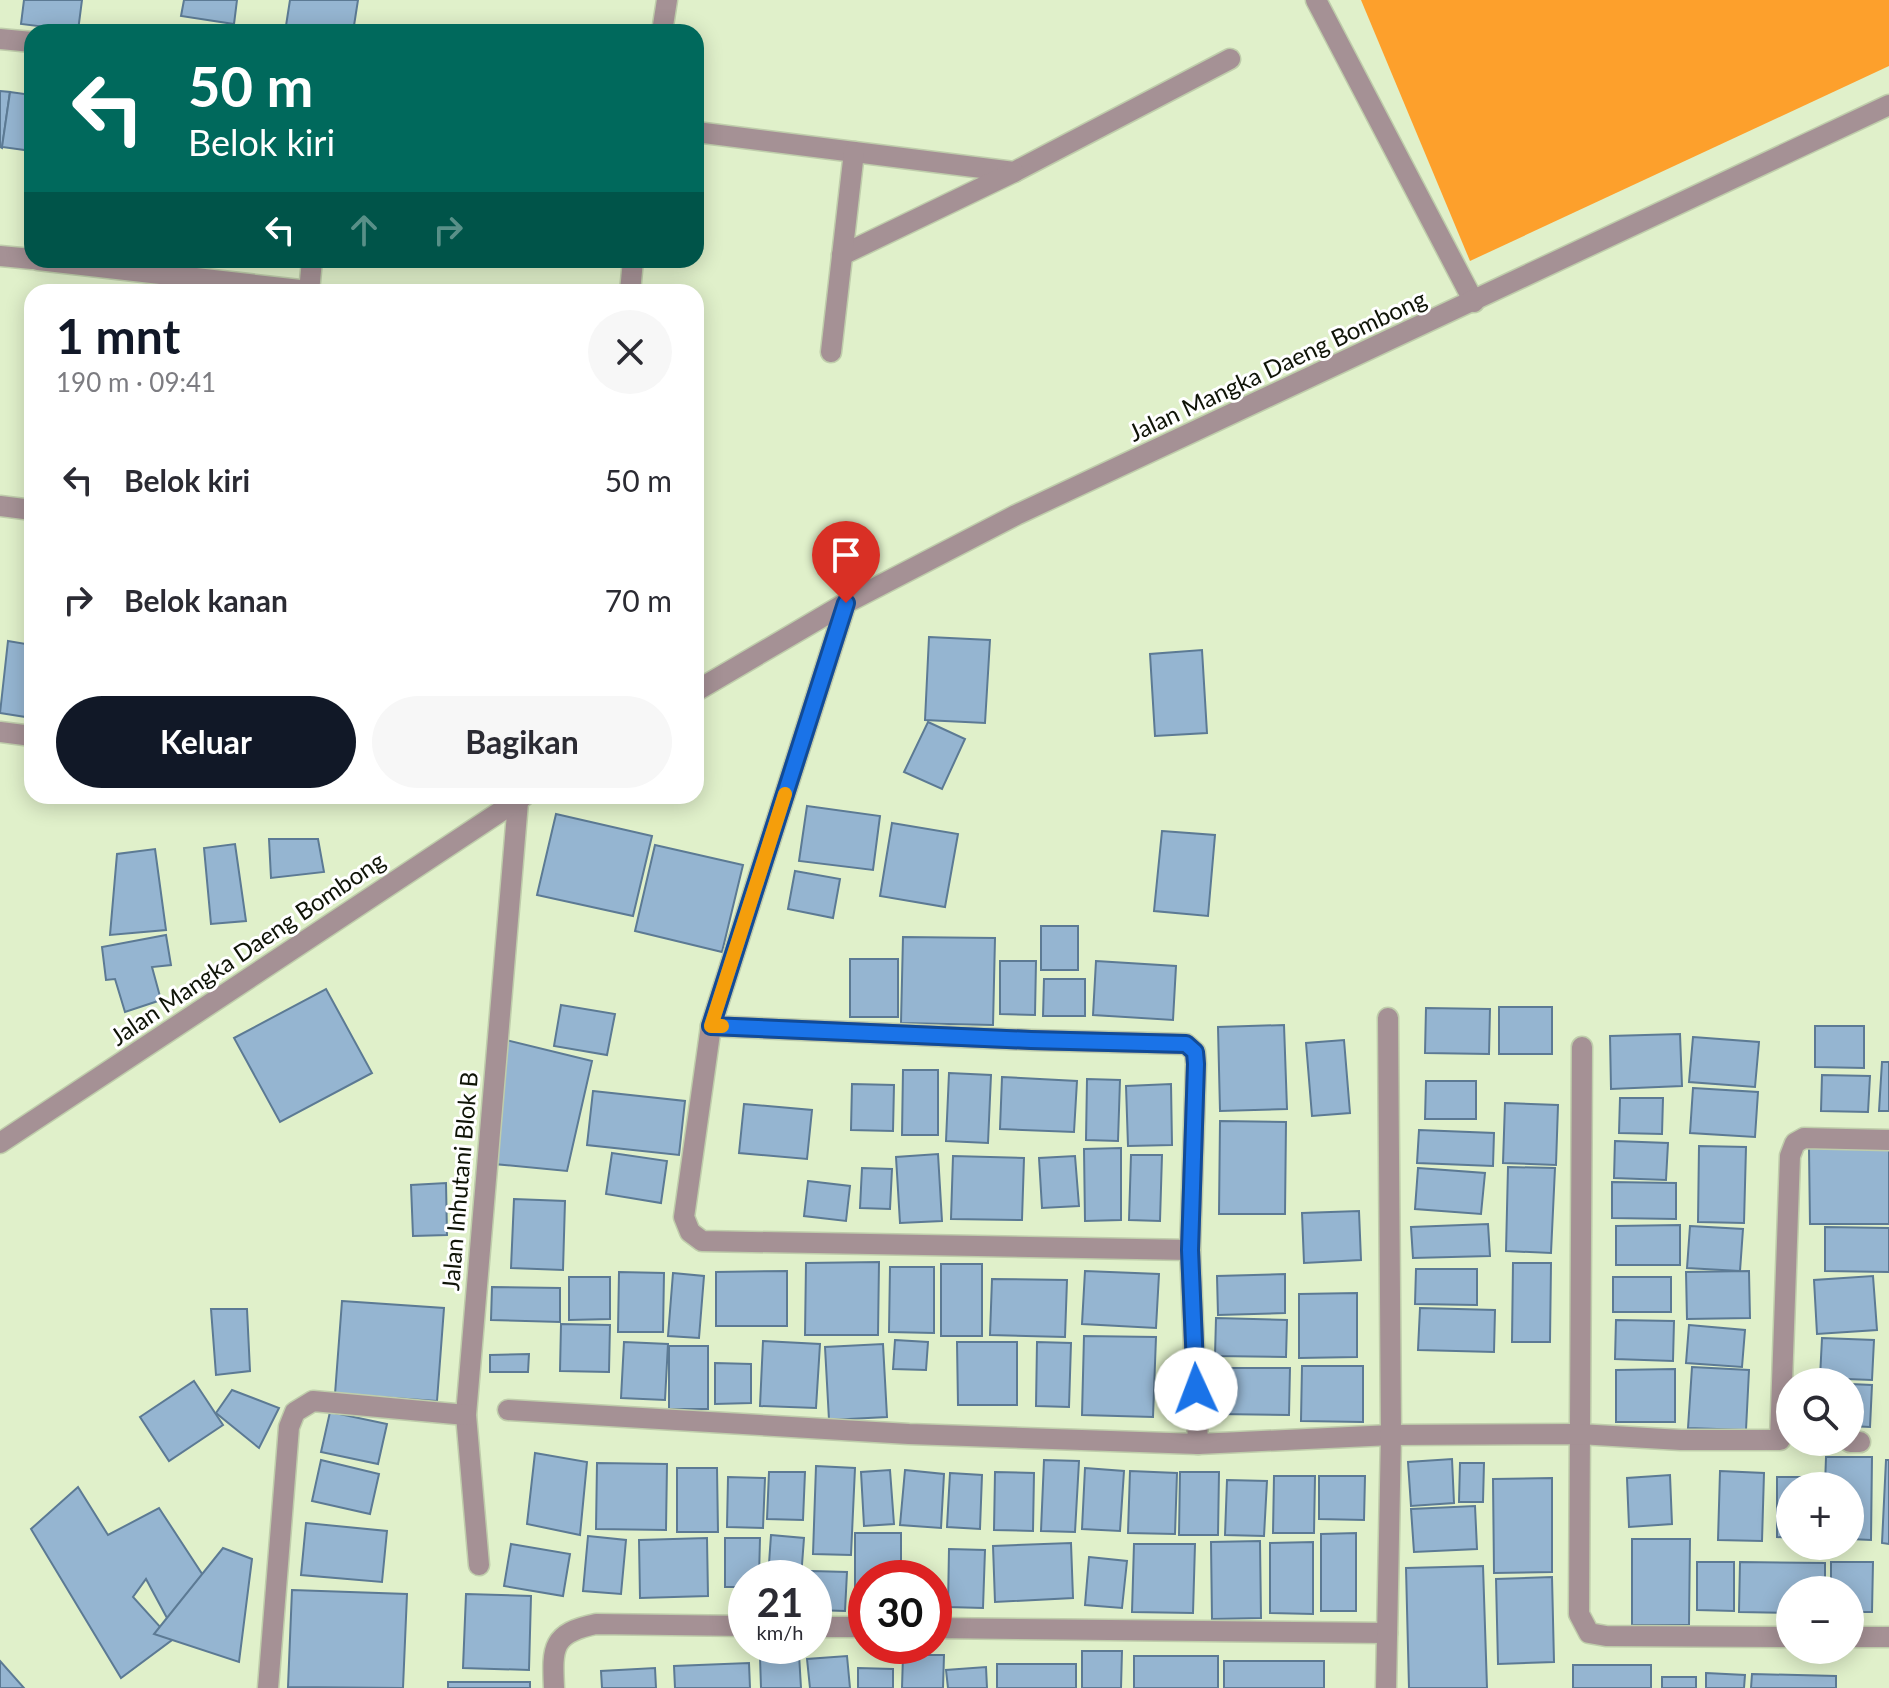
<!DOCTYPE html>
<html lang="id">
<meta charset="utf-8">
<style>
body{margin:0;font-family:Lato,sans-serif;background:#f7f7f7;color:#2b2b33;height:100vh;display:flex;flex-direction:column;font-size:30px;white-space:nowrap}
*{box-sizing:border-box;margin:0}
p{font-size:26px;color:#7c7c81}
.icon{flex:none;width:44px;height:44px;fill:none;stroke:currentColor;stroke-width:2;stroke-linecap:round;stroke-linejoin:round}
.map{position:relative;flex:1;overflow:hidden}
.drawer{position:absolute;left:24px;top:284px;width:680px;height:520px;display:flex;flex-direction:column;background:#fff;border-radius:24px;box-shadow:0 4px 20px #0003}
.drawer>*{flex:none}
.guide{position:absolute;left:24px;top:24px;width:680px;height:244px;border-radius:24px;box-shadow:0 4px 20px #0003;background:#00695c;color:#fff;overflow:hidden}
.buttons{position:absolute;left:1776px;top:1368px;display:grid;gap:16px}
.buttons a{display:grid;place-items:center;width:88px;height:88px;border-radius:50%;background:#fff;box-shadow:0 4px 20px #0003;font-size:40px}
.speed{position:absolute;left:728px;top:1560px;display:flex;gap:16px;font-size:40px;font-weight:700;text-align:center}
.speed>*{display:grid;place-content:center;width:104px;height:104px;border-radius:50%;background:#fff;box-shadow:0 4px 20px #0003;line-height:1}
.speed small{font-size:20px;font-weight:400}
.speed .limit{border:12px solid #d22;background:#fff;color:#111}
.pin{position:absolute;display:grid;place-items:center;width:68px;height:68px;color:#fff;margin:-82px -34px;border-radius:50% 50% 50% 0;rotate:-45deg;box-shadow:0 0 8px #0007}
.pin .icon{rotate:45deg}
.me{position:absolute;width:88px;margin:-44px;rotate:358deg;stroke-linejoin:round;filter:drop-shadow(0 0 6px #0008)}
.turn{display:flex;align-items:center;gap:28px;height:168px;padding:0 32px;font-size:36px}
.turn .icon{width:104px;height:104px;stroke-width:2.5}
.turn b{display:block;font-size:56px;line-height:68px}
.lanes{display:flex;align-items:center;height:76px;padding:0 32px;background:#0003;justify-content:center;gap:40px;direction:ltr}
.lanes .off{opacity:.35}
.round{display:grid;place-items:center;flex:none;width:84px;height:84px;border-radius:42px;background:#f7f7f7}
.summary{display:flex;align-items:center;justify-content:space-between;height:136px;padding:0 32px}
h1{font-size:48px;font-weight:700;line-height:60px;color:#111827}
.primary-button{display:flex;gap:16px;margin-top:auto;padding:16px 32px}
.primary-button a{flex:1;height:92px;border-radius:48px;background:#111827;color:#fff;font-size:32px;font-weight:700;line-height:92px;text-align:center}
.primary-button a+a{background:#f7f7f7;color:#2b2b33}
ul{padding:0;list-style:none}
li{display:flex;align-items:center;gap:24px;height:120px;padding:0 32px}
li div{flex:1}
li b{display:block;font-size:30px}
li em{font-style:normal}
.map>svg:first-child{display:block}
.green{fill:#fda02c}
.building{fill:#95b5d1;stroke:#5c7a94;stroke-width:2}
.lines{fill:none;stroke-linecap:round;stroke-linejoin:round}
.service-casing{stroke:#bfcdab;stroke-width:23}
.minor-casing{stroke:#bfcdab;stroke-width:23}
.service{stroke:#a59195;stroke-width:20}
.minor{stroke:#a59195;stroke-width:20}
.route-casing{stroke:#114b97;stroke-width:20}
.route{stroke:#1a73e8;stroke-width:14}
.slow{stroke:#f59e0b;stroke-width:14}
.labels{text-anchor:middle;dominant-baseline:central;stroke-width:6;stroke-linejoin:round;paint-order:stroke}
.street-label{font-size:24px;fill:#0f1407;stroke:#fff}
</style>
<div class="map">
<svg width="1889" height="1688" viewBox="0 0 1889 1688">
<rect width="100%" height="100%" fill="#e0f0ca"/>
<!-- green -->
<polygon class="green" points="1361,0 1889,0 1889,66 1470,261"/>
<!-- building -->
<g class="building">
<polygon points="24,0 82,0 78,31 21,24"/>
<polygon points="184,0 237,0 234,24 181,16"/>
<polygon points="290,0 358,0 353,32 285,32"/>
<polygon points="0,91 10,92 2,148 0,147"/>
<polygon points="10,92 32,95 32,151 2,147"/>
<polygon points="929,637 990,640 985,723 925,720"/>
<polygon points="8,641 32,645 32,718 0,713"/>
<polygon points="1202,650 1207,733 1155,736 1150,654"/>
<polygon points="928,722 965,739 942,789 904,772"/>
<polygon points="807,806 880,816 873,870 799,861"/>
<polygon points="556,814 652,836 633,916 537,895"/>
<polygon points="892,823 958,834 945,907 880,896"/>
<polygon points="1162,831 1215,835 1208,916 1154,911"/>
<polygon points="269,839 318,839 324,872 271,878"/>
<polygon points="235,844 246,921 211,924 204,848"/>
<polygon points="655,845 743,865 722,952 635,931"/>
<polygon points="155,849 166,930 110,935 117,854"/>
<polygon points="795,871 840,879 833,918 788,909"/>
<rect x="1041" y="926" width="37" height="44"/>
<polygon points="166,935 171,965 152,967 161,1000 125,1012 115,979 106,980 102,947"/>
<polygon points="903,937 995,938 993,1025 901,1023"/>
<rect x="850" y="959" width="48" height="58"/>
<polygon points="1000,961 1036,961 1035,1015 1000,1014"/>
<polygon points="1096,961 1176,966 1173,1020 1093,1015"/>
<polygon points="1044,979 1085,979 1085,1016 1043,1016"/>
<polygon points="326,989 372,1073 280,1122 234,1038"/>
<polygon points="561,1005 615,1014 607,1055 554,1046"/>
<rect x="1499" y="1007" width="53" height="47"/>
<polygon points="1426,1008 1490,1009 1489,1054 1425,1053"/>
<polygon points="1284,1025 1287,1109 1220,1111 1218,1027"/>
<polygon points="1815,1026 1864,1026 1864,1068 1815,1067"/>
<polygon points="1680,1034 1682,1086 1611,1089 1610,1036"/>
<polygon points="1693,1037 1759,1042 1755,1087 1689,1082"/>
<polygon points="506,1040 592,1061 567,1171 494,1164"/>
<polygon points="1344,1040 1350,1113 1312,1116 1306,1043"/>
<polygon points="1882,1062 1889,1062 1889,1111 1879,1111"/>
<polygon points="903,1070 938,1070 938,1135 902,1135"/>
<polygon points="949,1073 991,1075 988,1143 946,1141"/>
<polygon points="1822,1075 1870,1076 1868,1112 1821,1111"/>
<polygon points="1002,1077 1077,1081 1074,1132 1000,1129"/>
<polygon points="1087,1079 1120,1080 1118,1141 1086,1140"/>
<polygon points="1426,1081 1476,1081 1476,1119 1425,1119"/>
<polygon points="852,1084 894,1085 893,1131 851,1130"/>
<polygon points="1171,1084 1172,1145 1128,1146 1126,1086"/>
<polygon points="1693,1088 1758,1092 1755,1137 1690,1133"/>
<polygon points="593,1091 685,1101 679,1155 587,1145"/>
<polygon points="1620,1098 1663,1098 1662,1134 1619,1133"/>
<polygon points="1505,1103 1558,1105 1556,1165 1503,1163"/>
<polygon points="744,1104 812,1110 807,1159 739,1153"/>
<polygon points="1220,1121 1286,1122 1285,1214 1219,1214"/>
<polygon points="1419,1130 1494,1133 1493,1166 1417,1163"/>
<polygon points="1615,1141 1668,1143 1666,1180 1614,1178"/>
<polygon points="1699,1146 1746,1147 1744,1223 1698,1222"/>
<polygon points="1889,1147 1889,1224 1810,1224 1809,1148"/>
<polygon points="1121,1148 1121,1220 1085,1221 1084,1149"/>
<polygon points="612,1153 667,1161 661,1203 606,1194"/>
<polygon points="938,1154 942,1221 900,1223 896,1157"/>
<polygon points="1131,1155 1162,1155 1160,1221 1129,1220"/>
<polygon points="953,1156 1024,1158 1022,1220 951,1219"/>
<polygon points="1075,1156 1079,1206 1042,1208 1039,1158"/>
<polygon points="1508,1167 1555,1168 1551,1253 1506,1251"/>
<polygon points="862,1168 892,1169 890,1209 860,1208"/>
<polygon points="1418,1168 1485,1173 1481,1214 1415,1209"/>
<polygon points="808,1181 850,1186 846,1221 804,1216"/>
<polygon points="1612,1182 1676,1183 1676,1219 1612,1218"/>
<polygon points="446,1183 447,1235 413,1236 411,1185"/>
<polygon points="514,1199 565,1201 563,1270 511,1268"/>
<polygon points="1359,1211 1361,1260 1304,1263 1302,1213"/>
<polygon points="1488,1224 1490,1256 1413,1258 1411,1227"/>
<polygon points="1680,1225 1680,1265 1616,1265 1616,1226"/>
<polygon points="1690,1226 1743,1229 1740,1271 1687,1268"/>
<polygon points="1825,1227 1889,1228 1889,1272 1825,1271"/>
<polygon points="879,1262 878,1335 805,1335 806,1263"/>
<polygon points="1513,1263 1551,1263 1550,1342 1512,1342"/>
<rect x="941" y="1264" width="41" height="72"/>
<polygon points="890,1267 934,1267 934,1333 889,1332"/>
<polygon points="1416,1269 1477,1269 1477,1305 1415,1304"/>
<polygon points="787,1271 787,1326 716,1326 716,1272"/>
<polygon points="1085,1271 1159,1274 1156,1328 1082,1324"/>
<polygon points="1749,1271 1750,1318 1687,1319 1686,1272"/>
<polygon points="619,1272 664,1273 663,1332 618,1332"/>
<polygon points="673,1273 704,1276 699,1338 668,1336"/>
<polygon points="1285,1274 1285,1313 1218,1315 1217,1276"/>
<polygon points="1873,1276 1877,1330 1817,1334 1814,1280"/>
<polygon points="569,1277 610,1277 610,1319 569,1320"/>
<rect x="1613" y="1277" width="58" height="35"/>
<polygon points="992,1279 1067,1280 1065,1337 990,1335"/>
<polygon points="492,1287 560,1288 560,1322 491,1320"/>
<polygon points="1357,1293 1357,1357 1299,1358 1299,1294"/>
<polygon points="342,1301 444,1308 437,1401 335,1394"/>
<polygon points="1420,1308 1495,1310 1494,1352 1418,1350"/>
<polygon points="211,1309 247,1309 250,1371 216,1375"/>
<polygon points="1216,1318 1287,1320 1286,1357 1215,1356"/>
<polygon points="1616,1320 1674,1321 1673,1361 1615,1359"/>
<polygon points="561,1324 610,1325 609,1372 560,1371"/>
<polygon points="1689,1325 1745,1330 1742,1367 1686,1363"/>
<polygon points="1084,1336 1156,1337 1153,1417 1082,1415"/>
<polygon points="1822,1338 1874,1340 1872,1380 1820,1378"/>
<polygon points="895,1340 928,1342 926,1370 893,1369"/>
<polygon points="763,1341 820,1344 816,1408 760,1406"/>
<polygon points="624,1342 668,1344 665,1400 621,1398"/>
<polygon points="957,1342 1017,1342 1017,1405 958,1405"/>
<polygon points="1037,1342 1071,1343 1069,1407 1036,1406"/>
<polygon points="883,1344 887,1417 829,1420 825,1347"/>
<rect x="669" y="1346" width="39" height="63"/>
<polygon points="529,1354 528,1372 490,1372 490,1355"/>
<polygon points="715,1363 751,1364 751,1403 715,1404"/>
<polygon points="1302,1366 1363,1366 1363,1422 1301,1421"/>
<polygon points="1692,1367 1749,1370 1746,1430 1688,1428"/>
<polygon points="1219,1368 1290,1368 1289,1415 1218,1414"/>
<polygon points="1675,1369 1675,1422 1616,1422 1616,1370"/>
<polygon points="194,1381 223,1425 169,1461 140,1417"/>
<polygon points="1850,1384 1872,1385 1870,1427 1850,1426"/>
<polygon points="232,1390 279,1408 259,1448 216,1413"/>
<polygon points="330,1412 387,1424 378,1464 321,1452"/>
<polygon points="535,1453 587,1462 580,1535 527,1524"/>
<polygon points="1826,1457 1872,1457 1871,1540 1850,1539 1850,1486 1825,1486"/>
<polygon points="1452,1459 1454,1503 1411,1506 1408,1462"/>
<polygon points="321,1460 379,1474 370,1514 312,1501"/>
<polygon points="1044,1460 1079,1461 1075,1532 1041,1531"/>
<polygon points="1886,1460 1889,1460 1889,1544 1882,1543"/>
<polygon points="597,1463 667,1464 666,1530 596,1529"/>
<polygon points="1460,1463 1484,1463 1483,1502 1459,1502"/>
<polygon points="816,1466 855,1468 851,1555 813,1554"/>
<polygon points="677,1468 717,1468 718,1532 677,1532"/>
<polygon points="1085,1468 1124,1471 1120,1531 1082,1529"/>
<polygon points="890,1470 894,1524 864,1526 861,1472"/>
<polygon points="905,1470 944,1474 941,1528 900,1525"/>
<polygon points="1130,1471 1177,1473 1175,1534 1128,1533"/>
<polygon points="1720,1471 1764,1473 1762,1541 1718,1540"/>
<polygon points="769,1472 805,1472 803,1520 767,1519"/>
<polygon points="995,1472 1034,1473 1033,1531 994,1530"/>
<polygon points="1180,1472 1219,1472 1218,1535 1179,1535"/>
<polygon points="950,1473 982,1475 980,1529 947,1527"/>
<polygon points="1670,1475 1672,1524 1629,1527 1627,1478"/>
<polygon points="1274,1476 1315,1476 1314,1533 1273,1533"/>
<polygon points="1319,1476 1365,1476 1364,1520 1319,1519"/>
<polygon points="728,1477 765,1478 763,1528 727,1527"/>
<polygon points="1777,1477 1812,1477 1812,1486 1790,1486 1790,1538 1777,1537"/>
<polygon points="1552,1478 1552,1572 1494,1573 1493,1479"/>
<polygon points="1227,1480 1267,1481 1264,1536 1225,1535"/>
<polygon points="78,1487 108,1535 159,1508 210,1586 167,1618 146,1579 133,1597 172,1640 121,1678 31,1529"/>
<polygon points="1475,1506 1477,1549 1414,1552 1411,1509"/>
<polygon points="306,1523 387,1531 382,1582 301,1575"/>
<polygon points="855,1533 901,1533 901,1578 866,1578 866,1601 855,1601"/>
<polygon points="1356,1533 1356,1611 1321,1611 1321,1534"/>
<polygon points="771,1535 804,1538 801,1578 768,1578"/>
<polygon points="588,1536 626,1540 621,1594 583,1591"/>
<polygon points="707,1538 708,1596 640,1598 639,1540"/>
<polygon points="725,1538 760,1538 759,1578 746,1578 746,1587 725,1587"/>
<polygon points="1632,1539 1690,1539 1689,1625 1632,1625"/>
<polygon points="1260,1541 1261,1618 1212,1619 1211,1542"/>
<polygon points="1313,1542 1313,1614 1270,1613 1270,1543"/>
<polygon points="1071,1543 1073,1598 995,1602 993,1546"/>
<polygon points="511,1544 570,1554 563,1596 504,1586"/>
<polygon points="1134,1544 1195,1544 1193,1613 1132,1612"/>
<polygon points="223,1548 252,1559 239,1662 154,1634"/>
<polygon points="949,1549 985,1550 983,1608 948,1607"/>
<polygon points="1089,1557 1127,1561 1122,1608 1085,1605"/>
<polygon points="1697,1562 1734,1562 1734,1611 1697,1610"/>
<polygon points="1740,1562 1825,1563 1825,1590 1790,1590 1790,1613 1739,1612"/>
<polygon points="1831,1562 1873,1562 1872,1612 1850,1612 1850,1590 1831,1590"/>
<polygon points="1483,1566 1487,1688 1409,1688 1406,1568"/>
<polygon points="811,1571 847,1572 845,1611 814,1610 814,1578 811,1578"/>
<polygon points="1552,1577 1554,1662 1498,1664 1496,1579"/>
<polygon points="292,1590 407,1594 403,1688 288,1687"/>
<polygon points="466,1594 531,1596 529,1670 463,1668"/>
<polygon points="1082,1651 1122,1651 1121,1688 1082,1688"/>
<polygon points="799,1654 801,1688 761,1688 760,1657"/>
<polygon points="903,1655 944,1655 943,1688 902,1688"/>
<polygon points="847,1656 850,1688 810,1688 807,1659"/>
<rect x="1134" y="1656" width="84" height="32"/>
<polygon points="0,1661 24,1688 0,1688"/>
<rect x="1224" y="1661" width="100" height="27"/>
<polygon points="749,1663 750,1688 675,1688 674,1666"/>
<rect x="997" y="1664" width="79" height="24"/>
<rect x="1573" y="1665" width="78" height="23"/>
<polygon points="986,1667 987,1688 948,1688 946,1670"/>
<polygon points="655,1668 656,1688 602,1688 601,1671"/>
<polygon points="858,1668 893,1669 893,1688 858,1688"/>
<polygon points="1706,1673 1745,1675 1744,1688 1706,1688"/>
<polygon points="1752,1674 1836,1676 1836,1688 1751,1688"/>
<rect x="1662" y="1677" width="34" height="11"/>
<rect x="448" y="1682" width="82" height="6"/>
</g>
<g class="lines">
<defs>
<g id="service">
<polyline points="479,1565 466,1415 518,802"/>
<polyline points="268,1688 289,1427 295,1412 313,1401 466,1415"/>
</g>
<g id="minor">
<polyline points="1316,0 1474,302"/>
<polyline points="662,32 667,0"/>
<polyline points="0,39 32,42"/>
<polyline points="696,132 1014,172 1230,59"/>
<polyline points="842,255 1014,172"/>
<polyline points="0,256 32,259"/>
<polyline points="38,260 309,291"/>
<polyline points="309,292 312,260"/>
<polyline points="630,292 633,260"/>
<polyline points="831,352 854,152"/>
<polyline points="0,506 32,510"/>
<polyline points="846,603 711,1026 684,1217 690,1232 702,1241 1190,1250 1198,1444"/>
<polyline points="696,691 846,603 1016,515 1889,105"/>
<polyline points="0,732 32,736"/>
<polyline points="711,1026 1031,1040 1186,1044 1195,1052 1196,1064 1190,1250"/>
<polyline points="1582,1047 1579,1614 1589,1633 1606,1636 1790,1637"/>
<polyline points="0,1143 524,796"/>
<polyline points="508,1410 909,1434 1198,1444 1391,1435 1579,1434 1681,1440 1780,1440 1790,1156 1795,1143 1804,1138 1889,1140"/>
<polyline points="1850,1442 1860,1442"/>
<polyline points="814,1627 866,1627"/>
<polyline points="934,1628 1387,1633"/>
<polyline points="1850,1637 1889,1637"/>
<path d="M 554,1688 C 552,1647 552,1633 596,1624 L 746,1626"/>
<polyline points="1386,1688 1391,1435 1388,1018"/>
</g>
</defs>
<!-- service casing -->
<use href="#service" class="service-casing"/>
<!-- minor casing -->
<use href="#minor" class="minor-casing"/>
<!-- service -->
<use href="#service" class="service"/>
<!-- minor -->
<use href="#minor" class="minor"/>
</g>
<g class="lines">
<defs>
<polyline id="route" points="846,603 711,1026 1031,1040 1186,1044 1195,1052 1196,1064 1190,1250 1196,1389"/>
</defs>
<!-- route casing -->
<use href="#route" class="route-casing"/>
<!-- route -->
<use href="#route" class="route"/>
<!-- slow -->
<polyline class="slow" points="722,1026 711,1026 785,794"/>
</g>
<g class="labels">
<!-- street labels -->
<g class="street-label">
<text transform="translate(1277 365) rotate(-25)">Jalan Mangka Daeng Bombong</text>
<text transform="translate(247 948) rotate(-34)">Jalan Mangka Daeng Bombong</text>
<text transform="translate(459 1181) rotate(-85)">Jalan Inhutani Blok B</text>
</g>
</g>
</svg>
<div class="buttons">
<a><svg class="icon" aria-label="search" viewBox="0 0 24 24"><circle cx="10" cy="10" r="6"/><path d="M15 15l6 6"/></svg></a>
<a>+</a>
<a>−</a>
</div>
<div class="speed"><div>21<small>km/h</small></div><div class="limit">30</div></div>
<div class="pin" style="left:846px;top:603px;background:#d93025"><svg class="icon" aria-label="arrive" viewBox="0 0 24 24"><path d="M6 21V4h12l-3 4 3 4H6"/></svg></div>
<svg class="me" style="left:1196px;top:1389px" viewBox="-20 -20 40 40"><circle r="19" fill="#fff"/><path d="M0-13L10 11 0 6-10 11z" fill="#1a73e8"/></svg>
<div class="guide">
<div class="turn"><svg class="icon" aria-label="left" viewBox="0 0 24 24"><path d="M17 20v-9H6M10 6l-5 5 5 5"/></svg><div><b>50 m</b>Belok kiri</div></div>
<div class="lanes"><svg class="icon" aria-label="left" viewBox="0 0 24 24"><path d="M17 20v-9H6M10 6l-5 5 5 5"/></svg><svg class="icon off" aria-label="ahead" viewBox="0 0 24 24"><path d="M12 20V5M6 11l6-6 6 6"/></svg><svg class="icon off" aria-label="right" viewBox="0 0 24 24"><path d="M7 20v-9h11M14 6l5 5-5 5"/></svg></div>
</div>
<section class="drawer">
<div class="summary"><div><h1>1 mnt</h1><p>190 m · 09:41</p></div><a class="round"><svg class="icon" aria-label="close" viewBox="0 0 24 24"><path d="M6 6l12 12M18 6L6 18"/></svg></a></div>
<ul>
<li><svg class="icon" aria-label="left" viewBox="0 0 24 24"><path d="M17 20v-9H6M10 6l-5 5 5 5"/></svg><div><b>Belok kiri</b></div><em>50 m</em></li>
<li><svg class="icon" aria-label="right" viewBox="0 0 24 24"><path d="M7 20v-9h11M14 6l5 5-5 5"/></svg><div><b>Belok kanan</b></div><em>70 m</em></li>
</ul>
<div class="primary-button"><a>Keluar</a><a>Bagikan</a></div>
</section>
</div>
